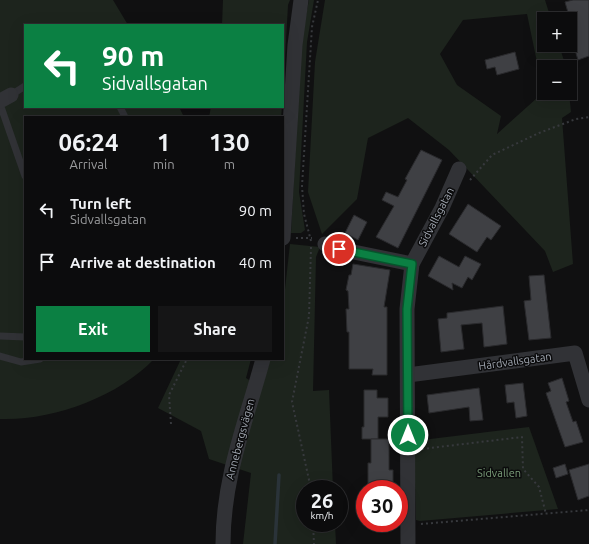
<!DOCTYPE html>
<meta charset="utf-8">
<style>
body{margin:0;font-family:Ubuntu,sans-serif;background:#151516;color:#f1f3f6;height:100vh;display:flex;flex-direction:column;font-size:15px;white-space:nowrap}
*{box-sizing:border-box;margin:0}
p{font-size:13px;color:#9a9b9d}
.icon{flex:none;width:22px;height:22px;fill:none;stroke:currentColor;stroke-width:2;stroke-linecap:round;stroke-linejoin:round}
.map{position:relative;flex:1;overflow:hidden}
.drawer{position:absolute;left:24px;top:116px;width:260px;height:244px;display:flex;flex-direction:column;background:#0c0c0d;border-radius:0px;box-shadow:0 4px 16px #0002,0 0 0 1px #2c2c2e}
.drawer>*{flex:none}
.guide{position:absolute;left:24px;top:24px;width:260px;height:84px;border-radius:0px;box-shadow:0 4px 16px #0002,0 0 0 1px #2c2c2e;background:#0b8043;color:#fff;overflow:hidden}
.controls{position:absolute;left:537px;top:12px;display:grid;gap:8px}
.controls a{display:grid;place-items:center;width:40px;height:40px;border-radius:0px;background:#0c0c0d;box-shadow:0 4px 16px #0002,0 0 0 1px #2c2c2e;font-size:20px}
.speed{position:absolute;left:296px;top:480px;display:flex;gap:8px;font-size:20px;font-weight:700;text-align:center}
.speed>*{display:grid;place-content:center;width:52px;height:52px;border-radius:50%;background:#0c0c0d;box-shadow:0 4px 16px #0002,0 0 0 1px #2c2c2e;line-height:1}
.speed small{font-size:10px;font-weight:400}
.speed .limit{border:6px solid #d22;background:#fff;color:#111}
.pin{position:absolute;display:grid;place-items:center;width:34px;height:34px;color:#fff;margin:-17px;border:2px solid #fff;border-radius:50%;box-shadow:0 1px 4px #0007}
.me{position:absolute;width:44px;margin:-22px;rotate:0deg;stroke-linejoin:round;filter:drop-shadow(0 0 3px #0008)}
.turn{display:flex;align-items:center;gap:14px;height:84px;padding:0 12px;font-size:18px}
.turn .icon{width:52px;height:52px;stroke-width:2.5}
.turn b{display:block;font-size:28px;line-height:34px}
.eta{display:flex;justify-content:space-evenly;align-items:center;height:68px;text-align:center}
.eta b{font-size:24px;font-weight:600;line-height:28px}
.action{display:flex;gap:8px;margin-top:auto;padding:8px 12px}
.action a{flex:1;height:46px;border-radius:0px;background:#0b8043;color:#fff;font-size:16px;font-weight:600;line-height:46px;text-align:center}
.action a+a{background:#151516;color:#f1f3f6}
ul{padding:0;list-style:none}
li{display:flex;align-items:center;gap:12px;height:52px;padding:0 12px}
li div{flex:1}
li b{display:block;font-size:15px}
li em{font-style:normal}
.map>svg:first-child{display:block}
.green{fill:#1d241d;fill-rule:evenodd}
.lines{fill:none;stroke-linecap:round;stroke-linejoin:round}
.stream{stroke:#2a3339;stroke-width:3.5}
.building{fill:#3f4044;stroke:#2a2a2d}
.path{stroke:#37393d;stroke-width:2;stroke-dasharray:2 3;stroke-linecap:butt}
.service{stroke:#313236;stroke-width:7}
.minor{stroke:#313236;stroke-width:15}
.route-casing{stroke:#07532c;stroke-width:10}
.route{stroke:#0b8043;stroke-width:7}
.labels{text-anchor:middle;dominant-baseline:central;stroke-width:3;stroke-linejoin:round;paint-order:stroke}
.street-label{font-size:11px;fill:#a2a8b2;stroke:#0b0b0c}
.park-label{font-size:11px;fill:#7a9c79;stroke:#0b0b0c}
</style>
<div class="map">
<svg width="589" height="544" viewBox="0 0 589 544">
<rect width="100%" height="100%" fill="#101011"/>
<!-- green -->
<g class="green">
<path d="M 0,0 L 113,0 L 128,25 L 25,25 L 25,107 L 179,107 L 184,117 L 25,117 L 25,359 L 154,359 C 118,397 52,421 0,419 Z"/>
<polygon points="223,0 290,0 288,5 283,96 283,25 222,25"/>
<polygon points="309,0 314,0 307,42 299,192 305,230 301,233 291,233 301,41"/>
<path d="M 325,0 L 545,0 L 551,19 L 544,19 L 544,45 L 559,45 L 566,67 L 544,67 L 544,93 L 569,93 L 571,112 L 562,118 L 573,264 L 553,272 L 545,251 L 449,150 L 408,118 L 368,138 L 357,199 L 322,234 L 308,192 L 315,62 ZM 527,14 L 542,86 L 537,98 L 497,134 L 501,116 L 457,85 L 440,54 L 463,20 Z"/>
<polygon points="211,107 282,107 281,117 209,117"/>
<polygon points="290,244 320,247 316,257 313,391 329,390 333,489 305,489 305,523 335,523 336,544 243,544 251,473 209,459 201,431 158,408 181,359 251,359 246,378 262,388 270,359 283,359 283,307"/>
<polygon points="529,427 558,509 420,521 416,520 414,441"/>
</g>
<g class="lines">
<!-- stream -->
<polyline class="stream" points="275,544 279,475"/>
</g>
<!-- building -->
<g class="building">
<polygon points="573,0 589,0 589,56 578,60 570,33 570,31 573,30 565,2"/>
<polygon points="515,52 519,69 497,75 495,67 487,69 485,60"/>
<polygon points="421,150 442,160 398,248 376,237 394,206 382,200 386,192 398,197 407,180 405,179"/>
<polygon points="468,204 501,226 491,240 487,237 477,252 449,234"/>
<polygon points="354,215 367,222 358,240 345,233"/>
<polygon points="439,256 459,267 465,256 481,264 472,280 468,277 462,288 452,283 453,290 428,276"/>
<polygon points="353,264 390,270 384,307 387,307 387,375 372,375 373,369 349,369 349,332 347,332 346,309 349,309 348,291 346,290 349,275 351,275"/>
<polygon points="544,275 551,338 529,340 524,301 531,300 529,276"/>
<polygon points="503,306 507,344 484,347 482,323 461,325 464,349 441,352 438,319 447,318 447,313"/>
<polygon points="562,378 569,401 566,402 573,422 576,421 583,442 565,447 546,393 551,391 548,383"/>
<polygon points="523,383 527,416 516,418 514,402 507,403 505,385"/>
<polygon points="479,388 483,420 470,421 469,407 429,413 427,395"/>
<polygon points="364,390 377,390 377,398 388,398 388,417 378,417 378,439 362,439 362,427 364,427"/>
<polygon points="371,439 389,439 389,470 393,470 393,489 368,489 368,463 371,463"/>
<polygon points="565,464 568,474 556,478 553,468"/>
<polygon points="589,464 589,496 578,500 569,470"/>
</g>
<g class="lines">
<!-- path -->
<g class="path">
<polyline points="470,180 492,155 539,133 576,119 589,117"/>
<polyline points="296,238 312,238"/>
<polyline points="311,241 304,214 302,186 312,27 318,0"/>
<polyline points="311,247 309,316 292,402 311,489"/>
<polyline points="171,424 169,395 187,359"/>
<polyline points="422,449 522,437 523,469 539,487 546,514"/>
<polyline points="313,523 314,544"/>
<polyline points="421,524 589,510"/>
</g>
<!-- service -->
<g class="service">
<polyline points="11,95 25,86"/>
<polyline points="0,104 25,176"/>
<polyline points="120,107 125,117"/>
<polyline points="0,336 25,337"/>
<polyline points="0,356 21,362 40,359"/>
</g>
<!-- minor -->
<g class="minor">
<polyline points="0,101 11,95"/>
<polyline points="283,238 295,45 301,0"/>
<polyline points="325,244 339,249 412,264"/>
<polyline points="408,375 575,353 589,400"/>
<path d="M 223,544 C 223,477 246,422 263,359"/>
<polyline points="408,544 407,309 412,264 442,208 459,169"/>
</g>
</g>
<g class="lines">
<defs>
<polyline id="route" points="339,249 412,264 407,309 408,435"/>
</defs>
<!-- route casing -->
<use href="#route" class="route-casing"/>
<!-- route -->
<use href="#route" class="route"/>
</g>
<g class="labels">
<!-- street labels -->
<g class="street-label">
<text transform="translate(436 217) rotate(-63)">Sidvallsgatan</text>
<text transform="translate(515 361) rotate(-8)">Hårdvallsgatan</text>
<text transform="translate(240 439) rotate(-75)">Annebergsvägen</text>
</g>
<!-- park labels -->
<g class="park-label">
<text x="499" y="473">Sidvallen</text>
</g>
</g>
</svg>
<div class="controls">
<a>+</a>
<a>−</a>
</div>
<div class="speed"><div>26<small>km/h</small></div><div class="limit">30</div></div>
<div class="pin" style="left:339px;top:249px;background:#d93025"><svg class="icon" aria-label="arrive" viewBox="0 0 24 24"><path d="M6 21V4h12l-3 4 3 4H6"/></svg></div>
<svg class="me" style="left:408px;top:435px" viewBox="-20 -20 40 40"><circle r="17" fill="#0b8043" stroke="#fff" stroke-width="3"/><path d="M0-11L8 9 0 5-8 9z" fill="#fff"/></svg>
<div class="guide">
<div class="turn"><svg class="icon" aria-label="left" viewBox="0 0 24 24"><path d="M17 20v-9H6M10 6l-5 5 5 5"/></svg><div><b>90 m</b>Sidvallsgatan</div></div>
</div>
<section class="drawer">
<div class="eta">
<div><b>06:24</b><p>Arrival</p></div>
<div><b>1</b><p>min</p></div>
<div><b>130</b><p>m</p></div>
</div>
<ul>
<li><svg class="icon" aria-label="left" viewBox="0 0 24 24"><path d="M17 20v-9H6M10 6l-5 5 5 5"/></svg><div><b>Turn left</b><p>Sidvallsgatan</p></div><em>90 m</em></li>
<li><svg class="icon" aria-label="arrive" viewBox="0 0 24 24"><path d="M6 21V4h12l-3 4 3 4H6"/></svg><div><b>Arrive at destination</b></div><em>40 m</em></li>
</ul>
<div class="action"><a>Exit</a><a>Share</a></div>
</section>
</div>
